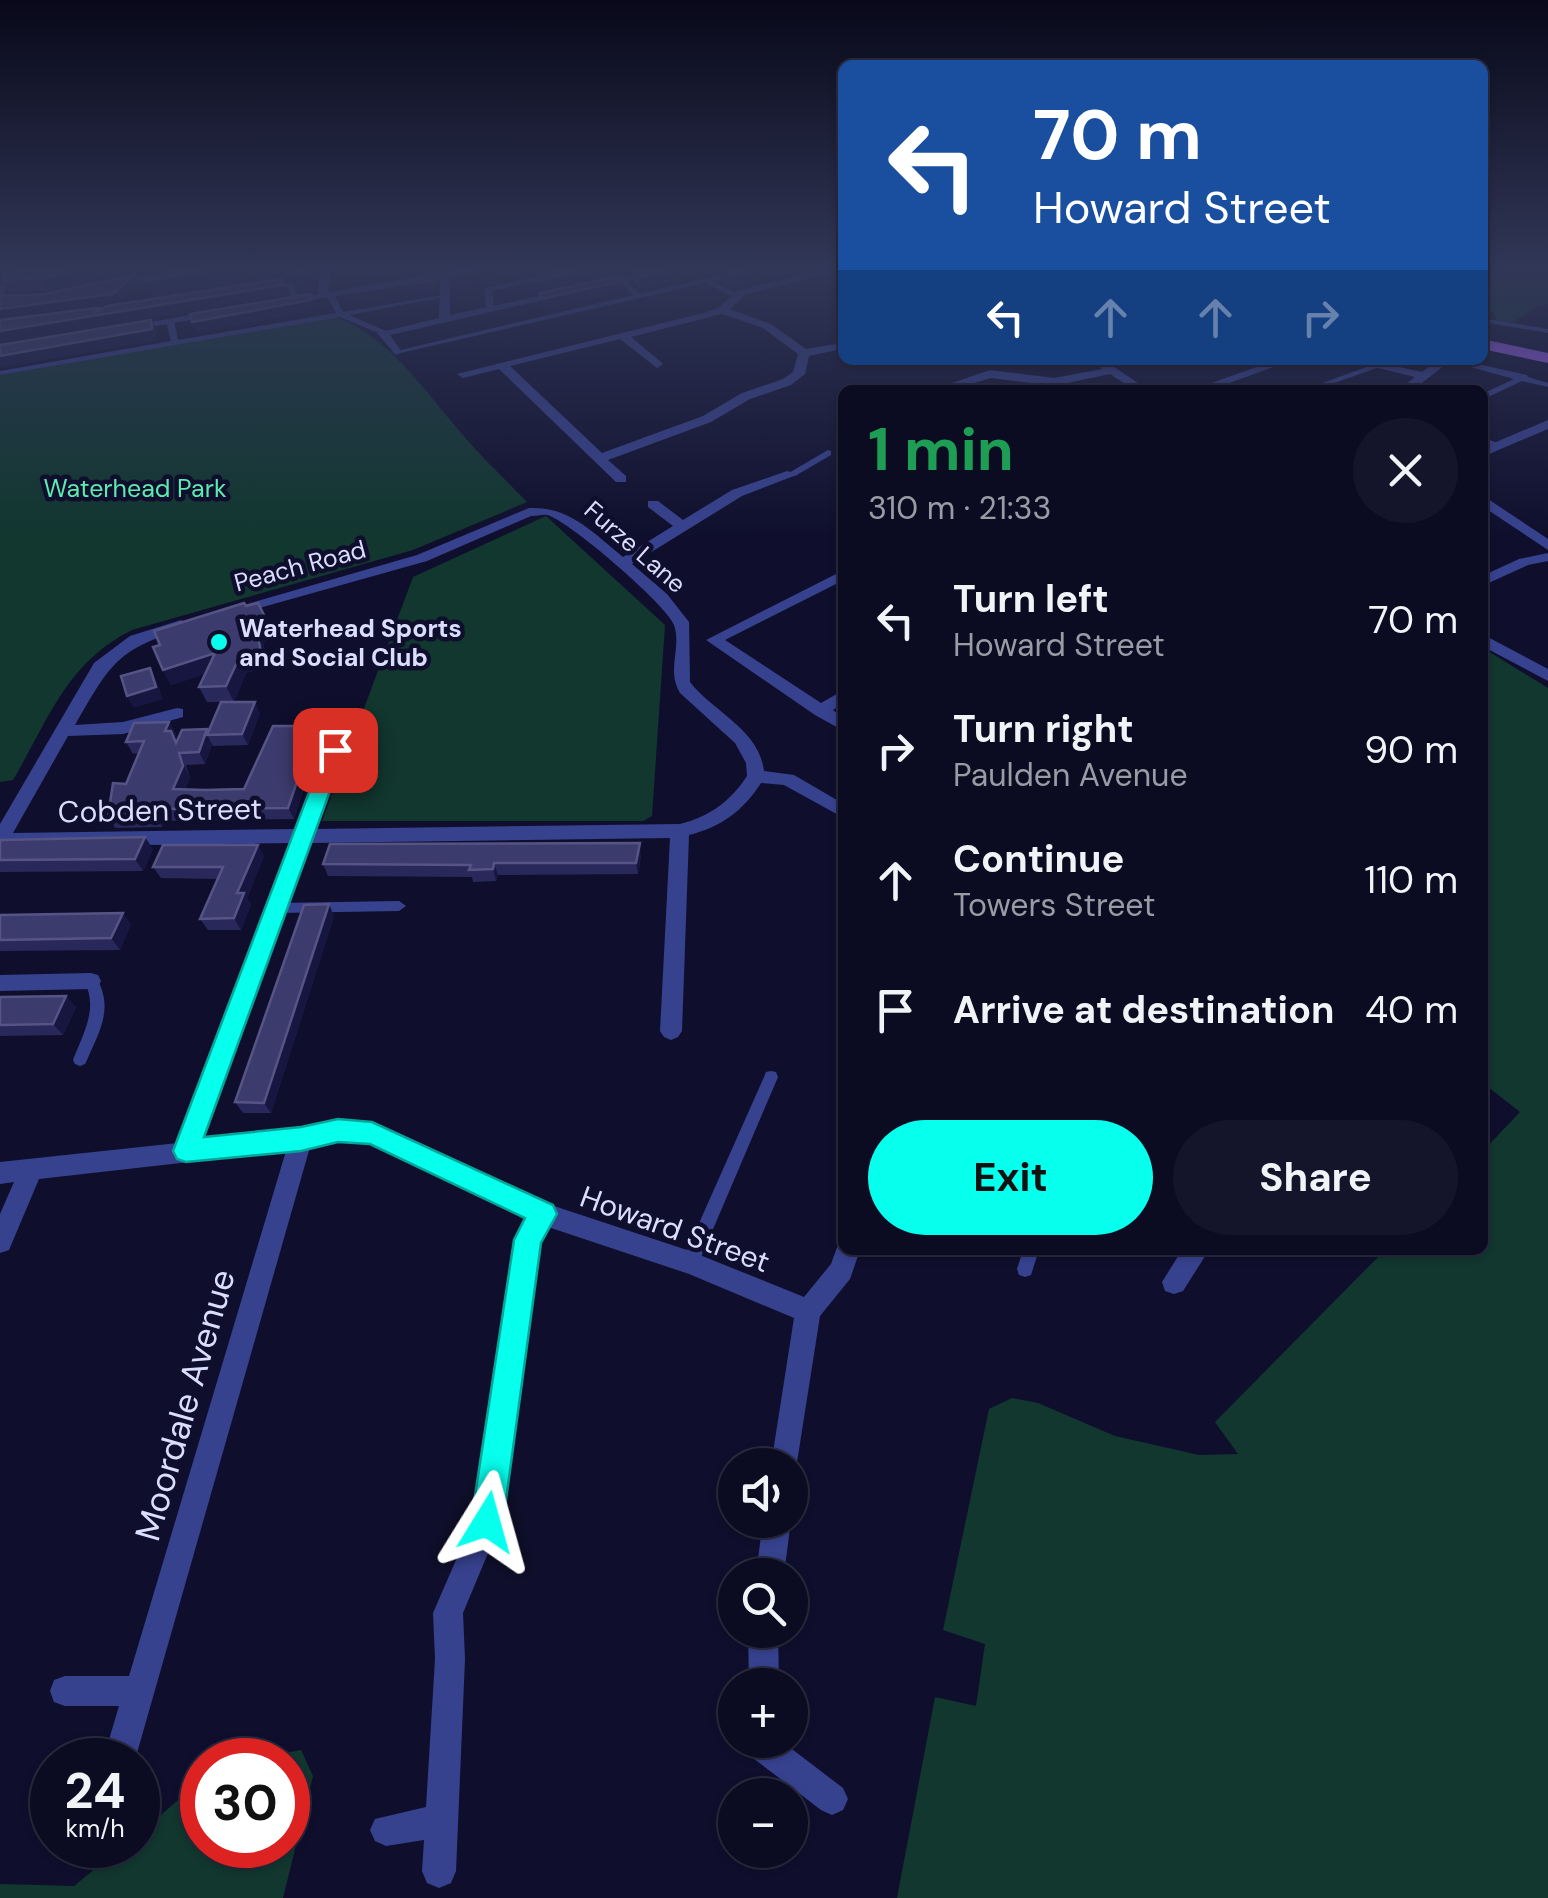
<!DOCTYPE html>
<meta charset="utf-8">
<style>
body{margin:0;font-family:"DM Sans",sans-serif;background:#14142a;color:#f1f3f6;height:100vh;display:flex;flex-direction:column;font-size:38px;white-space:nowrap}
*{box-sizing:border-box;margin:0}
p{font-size:32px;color:#9a9ba5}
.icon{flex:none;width:55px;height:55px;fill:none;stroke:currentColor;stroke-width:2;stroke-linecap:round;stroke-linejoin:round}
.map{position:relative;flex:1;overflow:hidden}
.side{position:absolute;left:838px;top:385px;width:650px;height:870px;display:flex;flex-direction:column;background:#0b0b22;border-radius:15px;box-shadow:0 2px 8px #0004,0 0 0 2px #2b2b40}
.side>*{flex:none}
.banner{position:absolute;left:838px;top:60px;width:650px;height:305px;border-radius:15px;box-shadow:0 2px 8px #0004,0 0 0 2px #2b2b40;background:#1a4fa0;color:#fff;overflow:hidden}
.controls{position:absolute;left:718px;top:1448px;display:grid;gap:20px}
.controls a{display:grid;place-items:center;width:90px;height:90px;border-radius:50%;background:#0b0b22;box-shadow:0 2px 8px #0004,0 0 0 2px #2b2b40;font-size:50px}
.speed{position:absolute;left:30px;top:1738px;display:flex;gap:20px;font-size:50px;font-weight:700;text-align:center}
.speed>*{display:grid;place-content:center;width:130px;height:130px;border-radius:50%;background:#0b0b22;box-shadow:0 2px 8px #0004,0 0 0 2px #2b2b40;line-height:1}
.speed small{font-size:25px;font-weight:400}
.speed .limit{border:15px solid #d22;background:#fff;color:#111}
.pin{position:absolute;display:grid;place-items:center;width:85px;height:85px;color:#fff;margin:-42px;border-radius:20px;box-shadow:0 5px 15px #0006}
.me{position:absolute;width:110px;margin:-55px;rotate:8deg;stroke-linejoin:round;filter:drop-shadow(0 0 8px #0008)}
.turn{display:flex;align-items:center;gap:35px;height:210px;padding:0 30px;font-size:45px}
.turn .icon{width:130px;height:130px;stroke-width:2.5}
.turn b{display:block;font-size:70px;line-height:85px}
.lanes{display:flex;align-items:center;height:95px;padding:0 30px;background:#0003;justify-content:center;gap:50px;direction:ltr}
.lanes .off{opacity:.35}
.round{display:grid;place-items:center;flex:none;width:105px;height:105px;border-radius:52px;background:#14142a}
.head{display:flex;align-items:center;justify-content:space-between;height:170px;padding:0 30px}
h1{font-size:60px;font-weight:700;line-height:75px;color:#1e9e55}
.action{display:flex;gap:20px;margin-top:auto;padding:20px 30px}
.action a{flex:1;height:115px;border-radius:60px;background:#07ffed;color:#111;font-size:40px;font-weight:700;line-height:115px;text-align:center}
.action a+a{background:#14142a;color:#f1f3f6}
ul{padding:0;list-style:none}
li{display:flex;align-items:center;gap:30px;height:130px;padding:0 30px}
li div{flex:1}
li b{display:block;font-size:38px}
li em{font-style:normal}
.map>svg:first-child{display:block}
.green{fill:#11372f}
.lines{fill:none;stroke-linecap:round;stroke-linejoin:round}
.service{fill:#37428f;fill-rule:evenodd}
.minor{fill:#37428f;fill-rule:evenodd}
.primary{fill:#a962ff;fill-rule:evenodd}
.wall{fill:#28285b}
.shaded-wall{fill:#161641}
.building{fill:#3c3b6d;stroke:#555484;stroke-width:2.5}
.route{fill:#07ffed;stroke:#05a69a;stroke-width:2.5}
.poi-dot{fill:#07ffed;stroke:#0f0f2d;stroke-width:4}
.labels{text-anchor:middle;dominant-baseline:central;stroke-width:9;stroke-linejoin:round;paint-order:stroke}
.far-park-label{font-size:25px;fill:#5ceaae;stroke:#0f0f2d}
.far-street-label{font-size:25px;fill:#dbddff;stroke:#0f0f2d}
.far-poi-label{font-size:25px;font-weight:bold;fill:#dbddff;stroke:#0f0f2d;text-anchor:start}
.street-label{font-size:30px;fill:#dbddff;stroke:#0f0f2d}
.near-street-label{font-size:35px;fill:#dbddff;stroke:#0f0f2d}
</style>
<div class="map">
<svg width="1548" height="1898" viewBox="0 0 1548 1898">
<rect width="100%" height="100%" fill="#0f0f2d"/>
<!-- green -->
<g class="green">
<polygon points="1483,271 1548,271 1548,304 1536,307 1512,323 1497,321 1493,312 1483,311"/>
<path d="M 336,317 C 388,337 422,387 457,428 C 478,454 504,478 527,502 L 413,550 L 132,630 C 66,663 49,719 13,780 L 0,782 L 0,375 Z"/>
<polygon points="546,516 665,625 652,816 643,821 322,821 413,577"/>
<polygon points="1483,648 1548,688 1548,1898 897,1898 935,1697 976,1706 985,1644 943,1630 989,1409 1012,1398 1038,1403 1115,1436 1199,1455 1238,1454 1215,1422 1385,1250 1482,1250 1483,1151 1520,1112 1483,1083"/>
<polygon points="301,1750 313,1776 283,1898 0,1898 0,1884 74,1886 124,1845 138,1845 138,1834 202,1780 202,1845 288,1845 288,1760 250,1760"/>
</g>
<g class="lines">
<!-- service -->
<g class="service">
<polygon points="6,271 13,271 4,295 0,297 0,286"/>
<polygon points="564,271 579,271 492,291 494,310 490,312 486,310 485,288"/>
<polygon points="609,271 617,271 640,294 736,271 750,271 713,281 737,294 737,298 734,298 706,283 396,354 392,352 633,295"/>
<polygon points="294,283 299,301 295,303 291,301 288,287 264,288 260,286 264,284"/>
<polygon points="330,293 334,295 343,312 442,295 446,297 349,315 386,331 386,335 383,335 340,317 0,375 0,371 171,341 166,321 170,319 174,321 178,340 336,313 326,295"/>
<polygon points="1482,318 1548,329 1548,333 1482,322"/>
<polygon points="1445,360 1459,360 1527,375 1528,377 1548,383 1548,387 1522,381 1482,400 1482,394 1514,379"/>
<polygon points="1375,364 1382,366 1315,390 1303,390"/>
<polygon points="1482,437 1500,444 1501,446 1497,449 1482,443"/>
<polygon points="828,450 831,451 831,455 795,476 787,474"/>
<polygon points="399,901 406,906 399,911 278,913 271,908 278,903"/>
<path d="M 91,975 L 96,977 C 114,1008 100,1030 87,1060 L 85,1064 L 80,1066 L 75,1064 L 73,1060 C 83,1034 99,1008 84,981 L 86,977 Z"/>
<polygon points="771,1071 776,1072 778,1077 696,1269 690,1271 684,1269 682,1263 684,1257 764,1077 766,1072"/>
<polygon points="1023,1250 1039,1250 1031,1275 1025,1277 1019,1275 1017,1269"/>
</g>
<!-- minor -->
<g class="minor">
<polygon points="165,271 189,271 110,288 105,285"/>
<polygon points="320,271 330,271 329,292 450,271 450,315 564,291 569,294 390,335 402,352 396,355 377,333 439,318 440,280 285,304 285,300 318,294"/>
<polygon points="649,271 670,271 597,289 592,286"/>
<path d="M 818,271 L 838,271 L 745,295 L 730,309 L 771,324 L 806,349 L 842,343 L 842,349 L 809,356 L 805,374 L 791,385 L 750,399 L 711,422 L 608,460 L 626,476 L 626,482 L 616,482 L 499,369 L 463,378 L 457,374 L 703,313 L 718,308 L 737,291 ZM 722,314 L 763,328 L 798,354 L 793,372 L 783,379 L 742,393 L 703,416 L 602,453 L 510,366 L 620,339 L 657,368 L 663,364 L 661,362 L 631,337 Z"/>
<polygon points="216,310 220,311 220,315 126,331 120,328"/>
<polygon points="1104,360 1148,390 1134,390 1110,374 1054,386 991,378 951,390 932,390 990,370 1054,378 1102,369 1096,363"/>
<polygon points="1276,360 1293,360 1210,390 1192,390"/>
<polygon points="1345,360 1367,360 1422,372 1438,360 1451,360 1413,390 1399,390 1415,377"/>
<polygon points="1548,420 1548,429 1482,457 1482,448"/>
<path d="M 787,471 L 799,474 L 742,496 L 632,564 L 667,594 L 689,622 L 690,682 C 713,712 759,729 764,771 L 794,775 L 842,803 L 842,817 L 784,785 L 761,783 C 743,811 721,827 689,835 L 682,1031 L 678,1037 L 671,1040 L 664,1037 L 660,1031 L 670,838 L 310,843 L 201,1140 L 301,1129 L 338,1121 L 372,1123 L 548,1204 L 690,1251 L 804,1297 L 831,1264 L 839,1242 L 842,1241 L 842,1250 L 860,1250 L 850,1279 L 820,1316 L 795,1475 L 790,1477 L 790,1465 L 771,1465 L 794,1318 L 689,1274 L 548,1227 L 539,1243 L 501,1522 L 463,1613 L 465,1659 L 456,1871 L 451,1883 L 439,1888 L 427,1883 L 422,1871 L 424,1840 L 386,1846 L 375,1841 L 370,1830 L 375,1819 L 426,1807 L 435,1659 L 433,1613 L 473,1521 L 515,1240 L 527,1218 L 370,1143 L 338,1141 L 310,1147 L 135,1760 L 103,1760 L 119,1706 L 65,1706 L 54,1702 L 50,1691 L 54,1680 L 65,1676 L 129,1676 L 286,1151 L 39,1179 L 9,1250 L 0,1253 L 0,1214 L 14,1182 L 0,1184 L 0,1162 L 178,1143 L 291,843 L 0,847 L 0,824 L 94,663 L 130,636 L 181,620 L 189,625 L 186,628 C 116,650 111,663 75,725 L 123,722 L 177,708 L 183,709 L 183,717 L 123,734 L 68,736 L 13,833 L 296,829 L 340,715 L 348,710 L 356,715 L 315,829 L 680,824 C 709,817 731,801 747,776 L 746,763 L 735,743 L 680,693 C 666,669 682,649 674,625 C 668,606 567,519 547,515 C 542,514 537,516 531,516 L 427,561 L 224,618 L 216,613 L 417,555 L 529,508 C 570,506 593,533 623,557 L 673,526 L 648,507 L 648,501 L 658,501 L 683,520 L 732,490 Z"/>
<polygon points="1482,495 1548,539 1548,550 1482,506"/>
<polygon points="1548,553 1548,561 1528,565 1482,586 1482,576 1519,559"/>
<polygon points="842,571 842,581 725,640 821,703 842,691 842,704 833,710 842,717 842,730 815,715 706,640"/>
<polygon points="1482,634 1548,669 1548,681 1482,646"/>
<polygon points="91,973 98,975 101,981 98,987 91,989 0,991 0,975"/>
<polygon points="1182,1250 1209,1250 1183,1291 1174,1294 1165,1291 1162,1282"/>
<polygon points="790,1517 791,1520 784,1575 756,1575 763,1520 790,1520"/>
<polygon points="748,1630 778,1630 779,1685 749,1685"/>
<polygon points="748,1740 780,1740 843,1788 848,1799 843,1810 832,1815 821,1810 753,1758"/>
</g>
<!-- primary -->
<polygon class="primary" points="1482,339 1548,353 1548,363 1482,349"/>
</g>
<!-- wall -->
<g class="wall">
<polygon points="19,271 136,271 48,291 9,293 2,280"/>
<polygon points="169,271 316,271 315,291 300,293 296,280 278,277 154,299 146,281"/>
<polygon points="633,271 717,271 640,289 634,283"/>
<polygon points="723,271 800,271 731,287 723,282"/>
<polygon points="246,606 268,623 275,639 263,642 268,667 246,673 234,702 207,702 199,687 204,674 171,685 163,670 160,645"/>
<polygon points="260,713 248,745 213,746 212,744 205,764 186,765 190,778 185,789 244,789 321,737 294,819 165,821 162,827 115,828 108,816 126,784 139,753 133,754 126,742 176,734 175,737 177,741 207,729 208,731"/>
<polygon points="0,840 153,849 143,871 0,872"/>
<polygon points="641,855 638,874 498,875 496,881 473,882 472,877 328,876 323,864"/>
<polygon points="264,856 247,898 251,904 241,930 208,930 200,919 218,879 161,878 153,867"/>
<polygon points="0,915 131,924 120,950 0,951"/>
<polygon points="334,916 271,1113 243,1113 235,1102"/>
<polygon points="0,997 76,1007 63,1035 0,1036"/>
</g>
<!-- shaded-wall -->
<g class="shaded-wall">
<polygon points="71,271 136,271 48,291 41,278"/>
<polygon points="203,271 276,271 278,277 154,299 146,281"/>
<polygon points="309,271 316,271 315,291 300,293 294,275"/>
<polygon points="477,271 542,271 454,288 451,276"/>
<polygon points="580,271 608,271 609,276 539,291 538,281"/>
<polygon points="665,271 717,271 640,289 639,277"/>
<polygon points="747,271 800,271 731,287 731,275"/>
<polygon points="434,274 436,291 418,294 416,283"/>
<polygon points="134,275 138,286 117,305 0,320 0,309"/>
<polygon points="623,281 624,292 543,310 541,299"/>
<polygon points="283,285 286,296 0,343 0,331 93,313 98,308 101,314"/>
<polygon points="311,294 314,305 314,311 196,333 192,322"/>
<polygon points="151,320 156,331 157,340 0,368 0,356"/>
<polygon points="268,623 275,639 263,642 268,667 246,673 234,702 226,686 239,658 256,627"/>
<polygon points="215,653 222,669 171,685 163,670"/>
<polygon points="150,668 156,680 163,699 134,708 127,696"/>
<polygon points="255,702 260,713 248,745 242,734"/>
<polygon points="169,722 176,734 175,737 182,755 176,743 165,731"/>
<polygon points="316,726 321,737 294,819 288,808"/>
<polygon points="207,729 210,735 207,735 212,744 205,764 199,752"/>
<polygon points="179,753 190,778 180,800 173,789"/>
<polygon points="158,809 165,821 162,827 155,816"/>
<polygon points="145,837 153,849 143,871 135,859"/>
<polygon points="640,843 641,855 638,874 636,863"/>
<polygon points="258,845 264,856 247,898 251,904 241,930 234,918 237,893"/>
<polygon points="494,863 498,875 496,881 493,869"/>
<polygon points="329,904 334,916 271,1113 264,1103"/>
<polygon points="123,913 131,924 120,950 111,938"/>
<polygon points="66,996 76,1007 63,1035 53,1024"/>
</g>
<!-- building -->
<g class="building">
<polygon points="19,271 71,271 41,278 2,280 5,272"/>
<polygon points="169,271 203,271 146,281"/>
<polygon points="293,271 309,271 309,273 294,275"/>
<polygon points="451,271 477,271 451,276"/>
<polygon points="551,271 580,271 538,281 537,275"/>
<polygon points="633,271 665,271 639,277"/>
<polygon points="724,271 747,271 731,275"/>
<polygon points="434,274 434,280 416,283 417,277"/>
<polygon points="134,275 113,294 0,309 0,296 44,294"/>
<polygon points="618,276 623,281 541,299 540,293"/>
<polygon points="281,279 283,285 0,331 0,320 98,308 93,313 107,306"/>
<polygon points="311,294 311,300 192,322 190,314"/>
<polygon points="151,320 152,329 0,356 0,345"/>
<polygon points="244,603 246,606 258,603 268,623 256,627 261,652 239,658 226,686 199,687 215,653 163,670 153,647 160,645 154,631"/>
<polygon points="150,668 156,687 127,696 121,676"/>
<polygon points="221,702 255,702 242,734 207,735"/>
<polygon points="169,722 165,731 171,731 176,743 182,730 207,729 199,752 179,753 183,766 173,789 205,790 244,789 273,726 316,726 288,808 158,809 155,816 108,816 113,783 126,784 144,741 126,742 134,723"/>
<polygon points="145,837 135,859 0,860 0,840"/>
<polygon points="640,843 636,863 494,863 493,869 469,870 471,865 323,864 330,844"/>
<polygon points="163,845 258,845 237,893 244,893 234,918 200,919 223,867 153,867"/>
<polygon points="329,904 264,1103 235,1102 304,905"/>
<polygon points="123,913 111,938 0,940 0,915"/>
<polygon points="66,996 53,1024 0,1025 0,997"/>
</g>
<!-- sky -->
<linearGradient id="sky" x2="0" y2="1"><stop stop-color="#080819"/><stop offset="0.5" stop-color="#313757"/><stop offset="1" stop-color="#313757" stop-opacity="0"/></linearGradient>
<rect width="1548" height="537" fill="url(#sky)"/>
<!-- route -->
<polygon class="route" points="335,743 345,750 204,1137 301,1127 338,1119 372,1122 553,1205 557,1214 541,1243 503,1522 498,1534 487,1538 475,1534 471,1522 514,1240 525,1218 370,1144 338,1142 301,1151 186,1162 177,1159 173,1151 325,750"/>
<!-- markers -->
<circle class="poi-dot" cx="219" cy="642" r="10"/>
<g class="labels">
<!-- far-park labels -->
<g class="far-park-label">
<text x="135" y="488">Waterhead Park</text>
</g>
<!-- far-street labels -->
<g class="far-street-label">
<text transform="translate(635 547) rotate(41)">Furze Lane</text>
<text transform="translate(300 566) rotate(-15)">Peach Road</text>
</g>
<!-- far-poi labels -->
<g class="far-poi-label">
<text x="239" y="628">Waterhead Sports<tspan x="239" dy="29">and Social Club</tspan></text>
</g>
<!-- street labels -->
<g class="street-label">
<text transform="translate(160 810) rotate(-1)">Cobden Street</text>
<text transform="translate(675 1229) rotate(20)">Howard Street</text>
</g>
<!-- near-street labels -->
<g class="near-street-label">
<text transform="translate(185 1405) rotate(-74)">Moordale Avenue</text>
</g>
</g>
</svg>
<div class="controls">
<a><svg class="icon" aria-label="sound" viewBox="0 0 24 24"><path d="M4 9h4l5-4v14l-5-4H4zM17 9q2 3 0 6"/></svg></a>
<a><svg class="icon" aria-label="search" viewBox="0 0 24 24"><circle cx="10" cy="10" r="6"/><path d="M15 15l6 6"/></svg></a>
<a>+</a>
<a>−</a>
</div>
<div class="speed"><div>24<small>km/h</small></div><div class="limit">30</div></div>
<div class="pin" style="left:335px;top:750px;background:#d93025"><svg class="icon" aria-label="arrive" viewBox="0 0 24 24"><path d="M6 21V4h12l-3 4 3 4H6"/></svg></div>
<svg class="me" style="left:487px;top:1522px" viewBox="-20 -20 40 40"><path d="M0-17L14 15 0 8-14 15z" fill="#07ffed" stroke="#fff" stroke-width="4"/></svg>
<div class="banner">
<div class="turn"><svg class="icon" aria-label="left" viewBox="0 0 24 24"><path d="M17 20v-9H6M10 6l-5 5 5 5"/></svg><div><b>70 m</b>Howard Street</div></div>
<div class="lanes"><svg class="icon" aria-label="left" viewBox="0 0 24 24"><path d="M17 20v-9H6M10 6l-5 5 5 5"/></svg><svg class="icon off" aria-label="ahead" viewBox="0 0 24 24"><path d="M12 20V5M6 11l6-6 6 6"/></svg><svg class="icon off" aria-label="ahead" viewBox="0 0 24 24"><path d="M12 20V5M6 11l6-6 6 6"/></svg><svg class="icon off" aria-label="right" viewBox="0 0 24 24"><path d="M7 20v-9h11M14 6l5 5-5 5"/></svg></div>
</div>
<section class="side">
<div class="head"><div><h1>1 min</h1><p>310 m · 21:33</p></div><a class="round"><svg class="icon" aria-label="close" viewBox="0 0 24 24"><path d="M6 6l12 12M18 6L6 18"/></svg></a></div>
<ul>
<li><svg class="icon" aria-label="left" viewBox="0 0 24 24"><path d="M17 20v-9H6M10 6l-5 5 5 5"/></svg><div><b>Turn left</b><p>Howard Street</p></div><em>70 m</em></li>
<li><svg class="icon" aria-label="right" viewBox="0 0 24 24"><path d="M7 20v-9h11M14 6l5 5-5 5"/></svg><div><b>Turn right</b><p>Paulden Avenue</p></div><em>90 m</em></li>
<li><svg class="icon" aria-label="ahead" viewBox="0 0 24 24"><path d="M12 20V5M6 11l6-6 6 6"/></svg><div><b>Continue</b><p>Towers Street</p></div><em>110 m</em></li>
<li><svg class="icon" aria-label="arrive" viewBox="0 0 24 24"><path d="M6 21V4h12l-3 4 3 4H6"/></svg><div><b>Arrive at destination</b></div><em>40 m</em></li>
</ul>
<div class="action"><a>Exit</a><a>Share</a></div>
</section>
</div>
